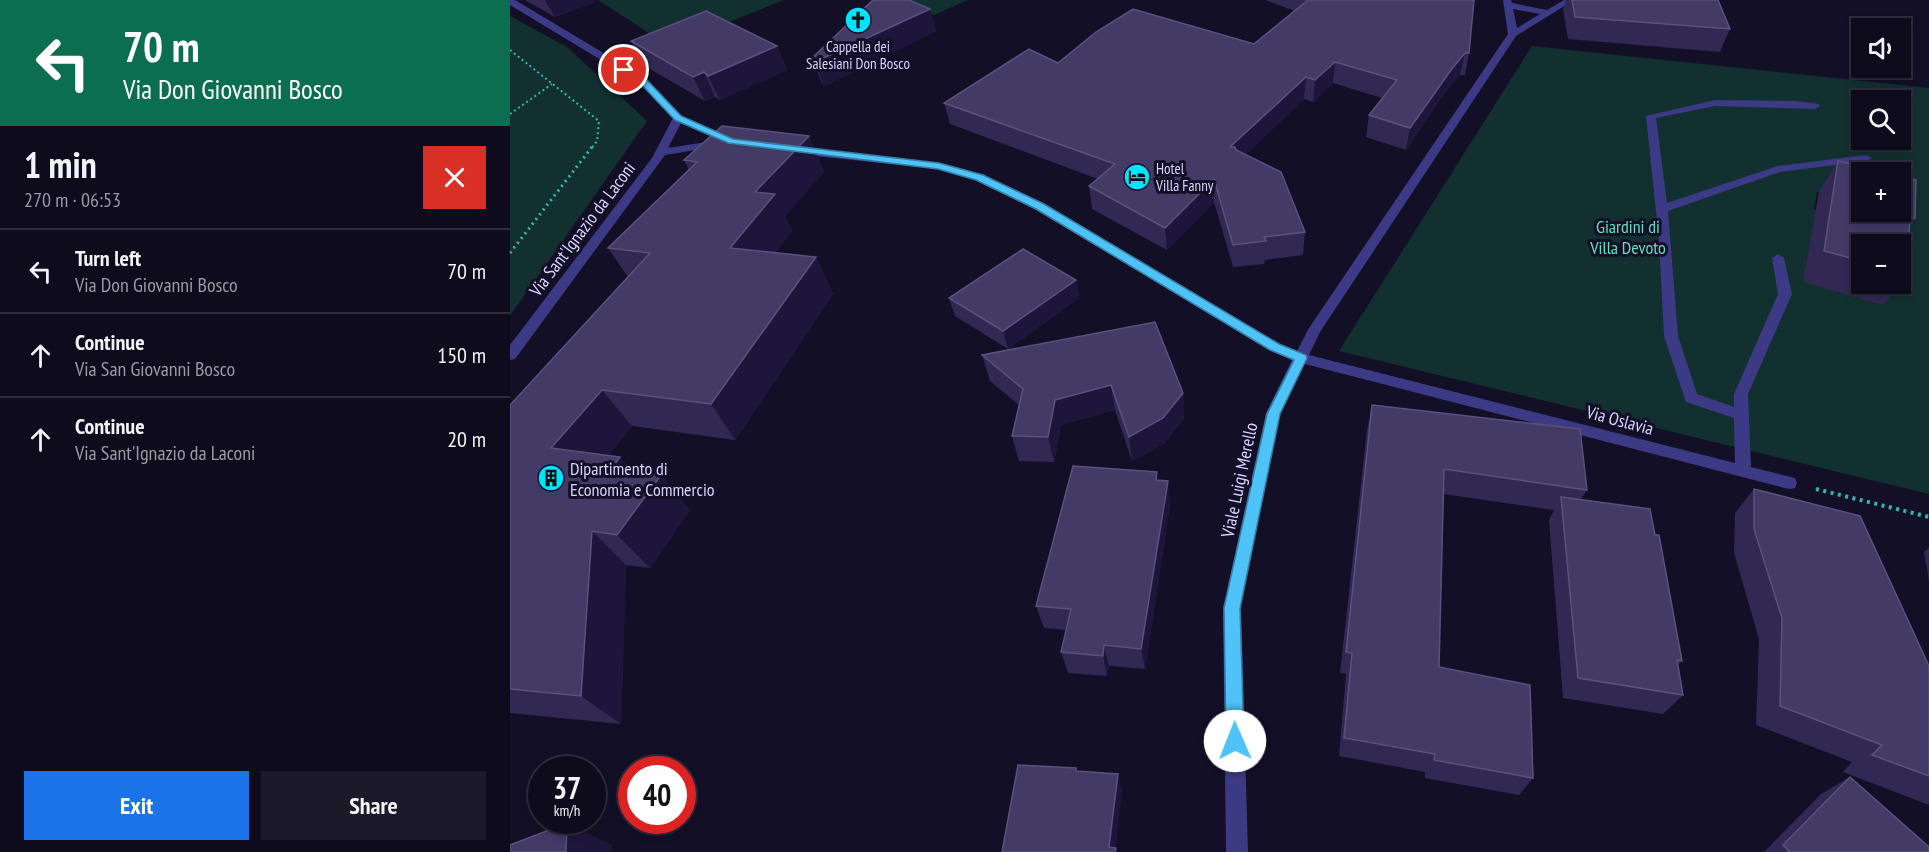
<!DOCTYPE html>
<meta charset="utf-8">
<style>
body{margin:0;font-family:"PT Sans Narrow",sans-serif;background:#1c1929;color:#f1f3f6;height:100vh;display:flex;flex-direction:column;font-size:22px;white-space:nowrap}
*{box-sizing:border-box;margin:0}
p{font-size:20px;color:#9b9ba3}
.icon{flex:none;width:33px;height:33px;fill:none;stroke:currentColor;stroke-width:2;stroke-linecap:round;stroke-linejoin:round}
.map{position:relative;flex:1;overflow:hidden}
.sheet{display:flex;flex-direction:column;background:#0e0b1c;width:510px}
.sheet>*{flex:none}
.top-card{background:#0b6e4f;color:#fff;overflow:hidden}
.fabs{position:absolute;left:1341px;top:18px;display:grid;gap:12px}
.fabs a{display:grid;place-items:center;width:60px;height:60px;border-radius:0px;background:#0e0b1c;box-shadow:0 3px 9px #0003,0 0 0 2px #2e2b3b;font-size:30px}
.speed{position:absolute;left:18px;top:756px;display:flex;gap:12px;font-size:30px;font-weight:700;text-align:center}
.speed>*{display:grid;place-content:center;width:78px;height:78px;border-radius:50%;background:#0e0b1c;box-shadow:0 3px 9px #0003,0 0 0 2px #2e2b3b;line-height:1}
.speed small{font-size:15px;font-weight:400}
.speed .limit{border:9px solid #d22;background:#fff;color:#111}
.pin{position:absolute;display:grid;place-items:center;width:51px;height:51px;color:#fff;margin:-26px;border:3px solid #fff;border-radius:50%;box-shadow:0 2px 6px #0007}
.me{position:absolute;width:66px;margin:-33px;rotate:359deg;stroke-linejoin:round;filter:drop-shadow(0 0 4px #0008)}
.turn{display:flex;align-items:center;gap:21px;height:126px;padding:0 24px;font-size:27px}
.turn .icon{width:78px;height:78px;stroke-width:2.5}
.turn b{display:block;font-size:42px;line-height:51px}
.round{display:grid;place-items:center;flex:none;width:63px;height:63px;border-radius:0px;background:#1c1929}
.head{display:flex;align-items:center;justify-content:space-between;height:102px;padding:0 24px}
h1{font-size:36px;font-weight:700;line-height:45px}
.cta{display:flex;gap:12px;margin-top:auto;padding:12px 24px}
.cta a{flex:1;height:69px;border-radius:0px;background:#1a73e8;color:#fff;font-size:24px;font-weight:700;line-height:69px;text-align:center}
.cta a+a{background:#1c1929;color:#f1f3f6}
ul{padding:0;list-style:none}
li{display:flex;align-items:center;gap:18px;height:84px;padding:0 24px;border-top:2px solid #2e2b3b}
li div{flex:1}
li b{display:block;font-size:22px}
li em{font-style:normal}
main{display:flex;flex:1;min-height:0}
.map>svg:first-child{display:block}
.green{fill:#12302f;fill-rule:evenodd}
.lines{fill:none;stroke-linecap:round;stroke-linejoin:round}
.path-far2{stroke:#2fb8b0;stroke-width:2;stroke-dasharray:2 3;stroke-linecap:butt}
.path-far1{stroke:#2fb8b0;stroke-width:3;stroke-dasharray:2 4;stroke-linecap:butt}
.path{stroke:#2fb8b0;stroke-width:4;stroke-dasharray:3 4.5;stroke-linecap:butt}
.minor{fill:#3d3a85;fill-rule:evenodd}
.wall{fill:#312854}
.shaded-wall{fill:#1d163a}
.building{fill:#433a66;stroke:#5a527e;stroke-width:1.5}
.route{fill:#4fc3f7;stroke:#337fa1;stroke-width:1.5}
.labels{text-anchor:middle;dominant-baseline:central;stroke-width:6;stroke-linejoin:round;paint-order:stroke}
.far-poi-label{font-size:15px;fill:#d9d4ff;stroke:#130f26}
.park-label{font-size:18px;fill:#5fe0c0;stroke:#130f26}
.street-label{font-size:18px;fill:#d9d4ff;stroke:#130f26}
.poi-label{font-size:18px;fill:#d9d4ff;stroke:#130f26;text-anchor:start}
</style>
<main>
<section class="sheet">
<div class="top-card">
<div class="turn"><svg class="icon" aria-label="left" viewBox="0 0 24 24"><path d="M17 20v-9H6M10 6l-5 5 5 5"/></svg><div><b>70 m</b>Via Don Giovanni Bosco</div></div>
</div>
<div class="head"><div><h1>1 min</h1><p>270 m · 06:53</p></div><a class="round" style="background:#d93025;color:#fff"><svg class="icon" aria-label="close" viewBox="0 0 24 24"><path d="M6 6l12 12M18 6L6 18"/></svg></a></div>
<ul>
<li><svg class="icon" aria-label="left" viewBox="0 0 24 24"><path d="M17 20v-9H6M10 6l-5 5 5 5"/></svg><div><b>Turn left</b><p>Via Don Giovanni Bosco</p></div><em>70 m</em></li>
<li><svg class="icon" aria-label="ahead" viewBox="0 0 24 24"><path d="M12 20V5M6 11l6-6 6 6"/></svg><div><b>Continue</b><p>Via San Giovanni Bosco</p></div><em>150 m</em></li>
<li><svg class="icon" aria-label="ahead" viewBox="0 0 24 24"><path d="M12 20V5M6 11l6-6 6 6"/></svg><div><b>Continue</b><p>Via Sant'Ignazio da Laconi</p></div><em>20 m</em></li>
</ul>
<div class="cta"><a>Exit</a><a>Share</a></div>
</section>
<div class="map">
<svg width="1419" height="852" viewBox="0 0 1419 852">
<rect width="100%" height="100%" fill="#130f26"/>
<!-- green -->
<g class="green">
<polygon points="88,0 274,0 159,46"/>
<polygon points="389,0 458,0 424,15"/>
<polygon points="0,16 57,47 137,121 0,316"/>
<path d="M 1022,46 L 1419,88 L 1419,494 L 829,351 ZM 1352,100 L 1390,100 L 1390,140 L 1352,140 ZM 1352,172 L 1390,172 L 1390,284 L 1374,284 L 1373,305 L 1297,264 L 1309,211 L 1304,209 L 1307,192 L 1351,203 Z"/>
</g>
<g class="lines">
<!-- path-far2 -->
<g class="path-far2">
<polyline points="0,50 89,121 87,141 81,149"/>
<polyline points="0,114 42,84"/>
</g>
<!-- path-far1 -->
<polyline class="path-far1" points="0,253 82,147"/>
<!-- path -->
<polyline class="path" points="1306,489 1419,517"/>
<!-- minor -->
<g class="minor">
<path d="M 0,0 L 5,0 L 137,79 L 172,116 L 226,141 L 221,144 L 214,142 L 213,145 L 209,146 L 155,155 L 5,359 L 0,360 L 0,345 L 142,158 L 163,118 L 129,83 L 0,5 ZM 171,123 L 209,140 L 158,148 Z"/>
<path d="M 993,0 L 1001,0 L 1002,3 L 1037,10 L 1054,0 L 1064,0 L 1006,36 L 810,332 L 799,355 L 1225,463 L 1224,418 L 1176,402 L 1154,336 L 1149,240 L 1136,116 L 1205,100 L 1285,101 L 1309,104 L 1310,106 L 1305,109 L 1205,106 L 1146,118 L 1157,203 L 1268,166 L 1356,155 L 1362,158 L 1356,161 L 1270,172 L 1158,211 L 1168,336 L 1187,394 L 1224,407 L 1224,394 L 1268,294 L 1262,258 L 1268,254 L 1274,258 L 1282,294 L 1238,394 L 1241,467 L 1285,478 L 1287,483 L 1285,488 L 1279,489 L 795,364 L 770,413 L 731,608 L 738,852 L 716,852 L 713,608 L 756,413 L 782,360 L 760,350 L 526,210 L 466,179 L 428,169 L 286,154 L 281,151 L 286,148 L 429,163 L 474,175 L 534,204 L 770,344 L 787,351 L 799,328 L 998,34 ZM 1003,9 L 1030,14 L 1007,28 Z"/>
</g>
</g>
<!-- wall -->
<g class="wall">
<polygon points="15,0 84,0 85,2 45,17"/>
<polygon points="755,0 964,0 959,53 955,75 950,75 936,91 896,150 856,137 859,115 872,98 823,83 803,102 794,99 735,155 795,232 793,255 755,260 754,264 723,267 704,202 657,250 582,209 579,186 588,179 440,124 434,103 548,63 744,44 785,11"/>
<polygon points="1056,0 1208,0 1220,29 1210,52 1058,39 1053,10"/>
<polygon points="420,9 426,31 314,86 311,81 302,58"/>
<polygon points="121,41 267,46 277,70 210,100 205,97 195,101 133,65"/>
<polygon points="299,136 314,172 275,216 282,231 265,253 306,257 323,294 225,440 122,426 98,456 122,471 151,475 180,510 140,568 116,565 111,724 0,713 0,405 118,277 98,248 179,170 174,160"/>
<polygon points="1328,161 1390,212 1405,218 1399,226 1397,274 1390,283 1390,244 1352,244 1352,284 1390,284 1373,305 1293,282 1309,192"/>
<polygon points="566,280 569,298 498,349 445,316 439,298"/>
<polygon points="472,355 673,393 674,418 655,443 622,461 605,410 551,425 544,462 509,461 502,436 509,405 480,381"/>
<polygon points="862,405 1077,490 1071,499 1145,535 1172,661 1168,665 1173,695 1153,714 1053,698 1039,520 1044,510 933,494 929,667 1023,778 1009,795 915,778 915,772 829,756 836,674 830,673 857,430"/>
<polygon points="648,480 660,505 635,669 599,666 597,676 558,673 551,652 556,630 534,628 526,606"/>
<polygon points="1244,489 1419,666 1419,805 1333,772 1342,762 1246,725 1249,639 1224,553 1225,513"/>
<polygon points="1419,548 1419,581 1414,552"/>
<polygon points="1340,777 1419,852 1254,852 1311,794"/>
</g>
<!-- shaded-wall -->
<g class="shaded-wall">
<polygon points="35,0 84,0 85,2 45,17"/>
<polygon points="420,9 426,31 314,86 305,62"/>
<polygon points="267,46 277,70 210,100 198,76"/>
<polygon points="955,53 950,75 936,91 896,150 900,128 941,70"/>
<polygon points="825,62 823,83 803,102 805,80"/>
<polygon points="194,72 205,97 195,101 183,77"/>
<polygon points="796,77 794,99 720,170 720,147"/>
<polygon points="299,136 314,172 275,216 282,231 240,285 220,248 245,192"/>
<polygon points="704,179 704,202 657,250 655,228"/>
<polygon points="306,257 323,294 225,440 201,404"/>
<polygon points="566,280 569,298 498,349 493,331"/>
<polygon points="601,385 605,410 551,425 544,462 538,437 545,400"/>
<polygon points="92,390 122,426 75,484 41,448"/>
<polygon points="673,393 674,418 655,443 622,461 619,437"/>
<polygon points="110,457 139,491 151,475 180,510 140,568 107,535 102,468"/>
<polygon points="658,481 660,505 635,669 631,649"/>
<polygon points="82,531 116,565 111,724 71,696"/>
<polygon points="594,645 599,666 597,676 593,656"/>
<polygon points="608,774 612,790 606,849 607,852 601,852 599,847"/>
<polygon points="57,823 102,845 102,852 56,852"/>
</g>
<!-- building -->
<g class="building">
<polygon points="363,0 399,0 420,9 305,62 302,58"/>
<polygon points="798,0 964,0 959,53 955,53 941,70 900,128 859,115 887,80 825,62 805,80 796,77 720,147 725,147 726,150 771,172 795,232 754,237 756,241 723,245 704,179 655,228 579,186 605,164 434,103 519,49 548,63 586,32 623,9 744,44"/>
<polygon points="1062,0 1208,0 1220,29 1065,17"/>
<polygon points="196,11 267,46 198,76 194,72 183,77 121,41"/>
<polygon points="212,126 299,136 245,192 265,194 220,248 306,257 201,404 92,390 41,448 110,457 102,468 151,475 107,535 82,531 71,696 0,689 0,405 140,253 98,248 187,162 174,160"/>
<polygon points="1328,161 1376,172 1352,172 1352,212 1390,212 1390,176 1406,180 1405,218 1400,217 1397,274 1390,272 1390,244 1352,244 1352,261 1314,251"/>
<polygon points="513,249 566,280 493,331 439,298"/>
<polygon points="645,322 673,393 653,418 619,437 601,385 545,400 538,437 502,436 513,389 472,355"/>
<polygon points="862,405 1070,429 1077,490 934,469 929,667 1020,685 1023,778 924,760 925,754 834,738 842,653 836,652"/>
<polygon points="563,466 647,472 646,480 658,481 631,649 594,645 593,656 551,652 561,609 526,606"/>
<polygon points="1244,489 1350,516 1419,666 1419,776 1362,755 1372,745 1270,706 1272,618 1244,529"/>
<polygon points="1051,497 1140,509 1145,535 1149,535 1172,661 1167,660 1173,695 1068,678"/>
<polygon points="508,765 566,768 566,771 608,774 599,847 606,848 605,852 492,852"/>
<polygon points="1340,777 1419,847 1419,852 1280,852 1273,845"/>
<polygon points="57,823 56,852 0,852 0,845"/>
</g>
<!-- route -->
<polygon class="route" points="111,68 117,68 136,79 171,116 223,139 429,163 473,175 534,204 769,344 796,355 797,358 770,414 730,608 734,741 731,748 725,750 718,748 716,741 714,608 757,414 784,360 760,350 526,209 466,180 428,169 218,143 165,120 130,83 111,72"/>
<!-- icons -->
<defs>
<symbol id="church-disc" viewBox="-11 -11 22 22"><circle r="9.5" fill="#00e5ff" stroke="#130f26"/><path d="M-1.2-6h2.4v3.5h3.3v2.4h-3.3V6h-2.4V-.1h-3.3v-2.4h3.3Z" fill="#111"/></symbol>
<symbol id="hotel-disc" viewBox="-11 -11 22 22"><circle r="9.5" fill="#00e5ff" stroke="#130f26"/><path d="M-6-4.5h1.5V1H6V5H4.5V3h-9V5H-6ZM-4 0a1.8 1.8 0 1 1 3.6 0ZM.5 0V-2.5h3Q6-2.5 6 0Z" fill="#111"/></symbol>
<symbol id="building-disc" viewBox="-11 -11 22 22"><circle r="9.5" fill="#00e5ff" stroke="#130f26"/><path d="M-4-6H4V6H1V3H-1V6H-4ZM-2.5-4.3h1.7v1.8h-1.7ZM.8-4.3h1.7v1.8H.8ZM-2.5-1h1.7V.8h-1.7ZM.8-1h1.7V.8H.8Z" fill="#111"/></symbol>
</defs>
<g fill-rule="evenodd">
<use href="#church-disc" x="333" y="5" width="30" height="30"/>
<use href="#hotel-disc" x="612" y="162" width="30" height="30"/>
<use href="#building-disc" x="26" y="463" width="30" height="30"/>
</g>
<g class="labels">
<!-- far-poi labels -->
<g class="far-poi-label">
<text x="348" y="46">Cappella dei<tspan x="348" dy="17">Salesiani Don Bosco</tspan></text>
<text x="646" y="168" text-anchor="start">Hotel<tspan x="646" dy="17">Villa Fanny</tspan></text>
</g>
<!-- park labels -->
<g class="park-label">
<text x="1118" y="226">Giardini di<tspan x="1118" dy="21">Villa Devoto</tspan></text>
</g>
<!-- street labels -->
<g class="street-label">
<text transform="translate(72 229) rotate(-53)">Via Sant'Ignazio da Laconi</text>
<text transform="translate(1110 420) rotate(15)">Via Oslavia</text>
<text transform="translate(729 480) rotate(-78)">Viale Luigi Merello</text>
</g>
<!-- poi labels -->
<g class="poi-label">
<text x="60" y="468">Dipartimento di<tspan x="60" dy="21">Economia e Commercio</tspan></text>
</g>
</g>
</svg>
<div class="fabs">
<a><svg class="icon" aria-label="sound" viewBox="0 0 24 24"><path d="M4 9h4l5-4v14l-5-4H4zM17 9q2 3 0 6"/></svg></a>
<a><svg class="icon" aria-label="search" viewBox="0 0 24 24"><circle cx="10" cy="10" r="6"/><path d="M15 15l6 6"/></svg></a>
<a>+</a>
<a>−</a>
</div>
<div class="speed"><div>37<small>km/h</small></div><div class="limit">40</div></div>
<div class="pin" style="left:114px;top:70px;background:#d93025"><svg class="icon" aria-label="arrive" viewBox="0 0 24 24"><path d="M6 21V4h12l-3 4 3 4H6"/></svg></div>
<svg class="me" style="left:725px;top:741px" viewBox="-20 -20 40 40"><circle r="19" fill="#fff"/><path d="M0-13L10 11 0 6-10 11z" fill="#4fc3f7"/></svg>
</div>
</main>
